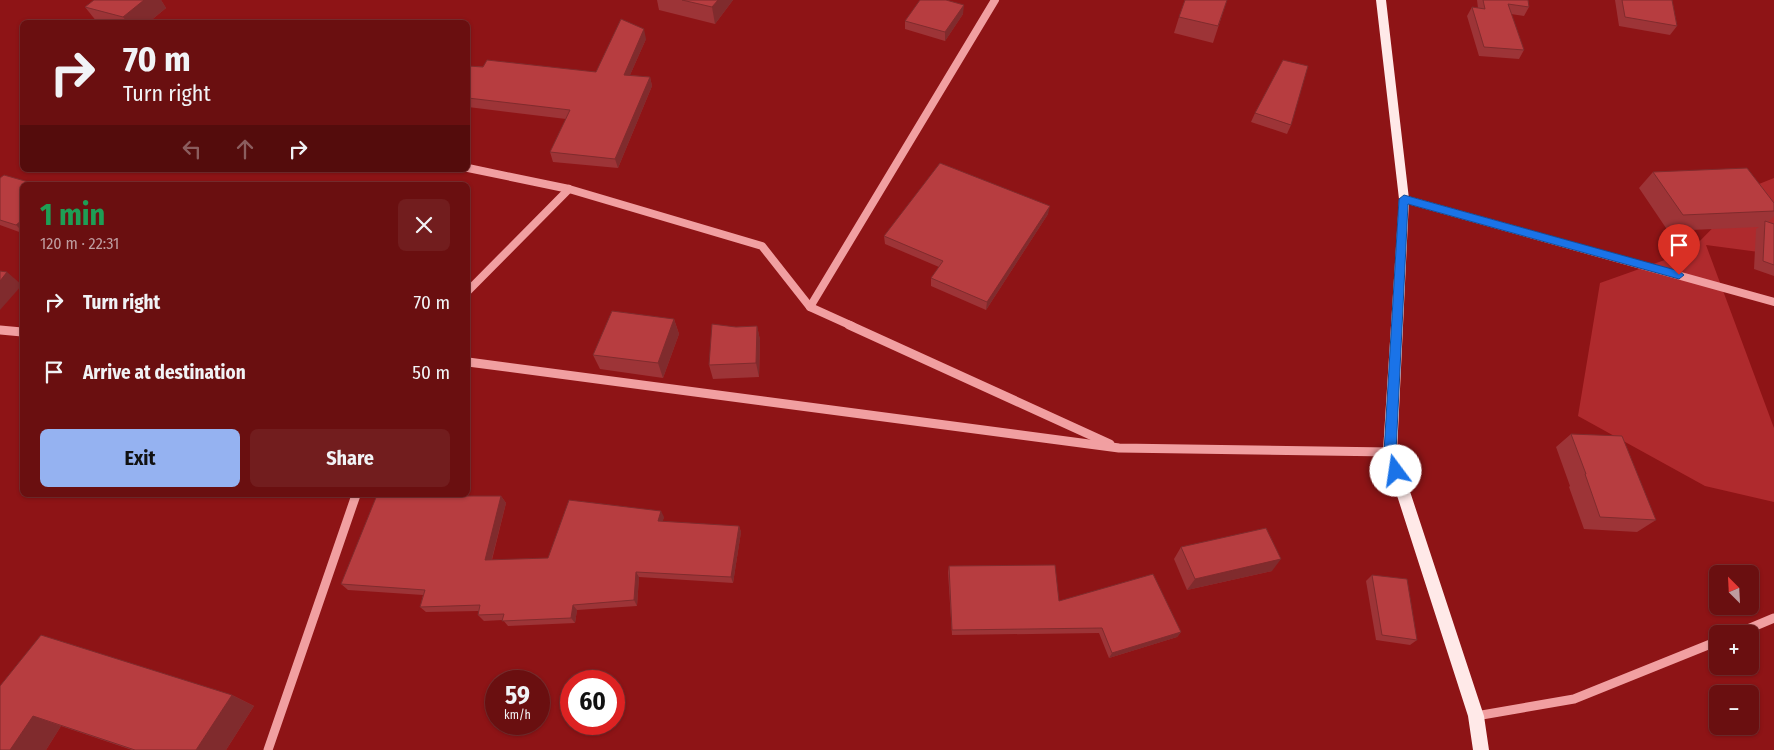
<!DOCTYPE html>
<meta charset="utf-8">
<style>
body{margin:0;font-family:"Fira Sans Condensed",sans-serif;background:#721d1e;color:#f1f3f6;height:100vh;display:flex;flex-direction:column;font-size:19px;white-space:nowrap}
*{box-sizing:border-box;margin:0}
p{font-size:16px;color:#be9c9f}
.icon{flex:none;width:28px;height:28px;fill:none;stroke:currentColor;stroke-width:2;stroke-linecap:round;stroke-linejoin:round}
.map{position:relative;flex:1;overflow:hidden}
.sheet{position:absolute;left:20px;top:182px;width:450px;height:315px;display:flex;flex-direction:column;background:#6a0f10;border-radius:8px;box-shadow:0 1px 4px #0004,0 0 0 1px #7d2f30}
.sheet>*{flex:none}
.top-card{position:absolute;left:20px;top:20px;width:450px;height:152px;border-radius:8px;box-shadow:0 1px 4px #0004,0 0 0 1px #7d2f30;background:#6a0f10;color:#f1f3f6;overflow:hidden}
.needle{width:32px;rotate:336deg}
.tools{position:absolute;left:1709px;top:565px;display:grid;gap:10px}
.tools a{display:grid;place-items:center;width:50px;height:50px;border-radius:8px;background:#6a0f10;box-shadow:0 1px 4px #0004,0 0 0 1px #7d2f30;font-size:25px}
.speed{position:absolute;left:485px;top:670px;display:flex;gap:10px;font-size:25px;font-weight:700;text-align:center}
.speed>*{display:grid;place-content:center;width:65px;height:65px;border-radius:50%;background:#6a0f10;box-shadow:0 1px 4px #0004,0 0 0 1px #7d2f30;line-height:1}
.speed small{font-size:12px;font-weight:400}
.speed .limit{border:8px solid #d22;background:#fff;color:#111}
.pin{position:absolute;display:grid;place-items:center;width:42px;height:42px;color:#fff;margin:-51px -21px;border-radius:50% 50% 50% 0;rotate:-45deg;box-shadow:0 0 5px #0007}
.pin .icon{rotate:45deg}
.me{position:absolute;width:55px;margin:-28px;rotate:346deg;stroke-linejoin:round;filter:drop-shadow(0 0 4px #0008)}
.turn{display:flex;align-items:center;gap:18px;height:105px;padding:0 20px;font-size:22px}
.turn .icon{width:65px;height:65px;stroke-width:2.5}
.turn b{display:block;font-size:35px;line-height:42px}
.lanes{display:flex;align-items:center;height:48px;padding:0 20px;background:#0003;justify-content:center;gap:25px;direction:ltr}
.lanes .off{opacity:.35}
.round{display:grid;place-items:center;flex:none;width:52px;height:52px;border-radius:8px;background:#721d1e}
.overview{display:flex;align-items:center;justify-content:space-between;height:85px;padding:0 20px}
h1{font-size:30px;font-weight:700;line-height:38px;color:#1e9e55}
.cta{display:flex;gap:10px;margin-top:auto;padding:10px 20px}
.cta a{flex:1;height:58px;border-radius:8px;background:#95b2f1;color:#111;font-size:20px;font-weight:700;line-height:58px;text-align:center}
.cta a+a{background:#721d1e;color:#f1f3f6}
ul{padding:0;list-style:none}
li{display:flex;align-items:center;gap:15px;height:70px;padding:0 20px}
li div{flex:1}
li b{display:block;font-size:19px}
li em{font-style:normal}
.map>svg:first-child{display:block}
.green{fill:#af2a2d}
.lines{fill:none;stroke-linecap:round;stroke-linejoin:round}
.minor-far1{stroke:#f19fa1;stroke-width:8}
.minor{stroke:#f19fa1;stroke-width:9}
.major{fill:#ffe9e8;fill-rule:evenodd}
.wall{fill:#9d3437}
.shaded-wall{fill:#802b2d}
.building{fill:#b73d40;stroke:#802b2d}
.route{fill:#1a73e8;stroke:#114b97}
</style>
<div class="map">
<svg width="1774" height="750" viewBox="0 0 1774 750">
<rect width="100%" height="100%" fill="#8e1416"/>
<!-- green -->
<polygon class="green" points="1774,178 1774,254 1706,245 1774,428 1774,502 1705,486 1578,416 1600,283 1690,251 1754,186"/>
<g class="lines">
<!-- minor-far1 -->
<g class="minor-far1">
<polyline points="468,168 569,189 762,246 810,307 852,326"/>
<polyline points="1404,199 1774,302"/>
<polyline points="468,291 569,189"/>
<polyline points="810,307 995,0"/>
</g>
<!-- minor -->
<g class="minor">
<polyline points="849,325 1110,444"/>
<polyline points="0,330 22,332"/>
<polyline points="468,362 1119,448 1390,452"/>
<polyline points="1736,634 1774,618"/>
<polyline points="1476,716 1574,699 1718,641"/>
<polyline points="268,750 356,495"/>
</g>
<!-- major -->
<polygon class="major" points="1376,0 1386,0 1409,199 1397,452 1484,716 1489,750 1473,750 1468,716 1383,452 1399,199"/>
</g>
<!-- wall -->
<g class="wall">
<polygon points="94,0 161,0 166,8 149,22 97,22 85,7"/>
<polygon points="657,0 733,0 715,24 659,10"/>
<polygon points="1227,0 1213,43 1174,33 1179,17"/>
<polygon points="1477,0 1528,0 1529,7 1524,16 1511,14 1524,50 1519,59 1479,56 1467,16 1472,7 1478,8"/>
<polygon points="1615,0 1672,0 1677,26 1670,35 1619,26"/>
<polygon points="963,14 945,41 905,29 905,21"/>
<polygon points="646,39 630,75 650,77 652,86 618,168 553,162 550,152 566,119 468,107 468,66 596,72"/>
<polygon points="1255,113 1291,125 1287,134 1251,122"/>
<polygon points="1653,172 1774,203 1774,216 1768,222 1774,224 1774,276 1754,269 1756,229 1759,227 1668,231 1639,188"/>
<polygon points="0,178 22,185 22,233 0,225"/>
<polygon points="1048,214 986,310 931,286 931,278 939,267 885,244 884,236"/>
<polygon points="674,319 679,334 663,378 600,369 593,355"/>
<polygon points="757,326 760,340 759,377 713,379 709,365 736,327"/>
<polygon points="1571,434 1656,520 1637,532 1584,529 1569,487 1570,486 1556,447"/>
<polygon points="435,496 501,496 506,503 492,560 548,558 664,517 662,522 739,526 741,532 733,583 639,577 637,606 577,610 575,623 508,626 503,620 484,621 478,615 479,611 426,612 420,607 423,595 348,590 341,584"/>
<polygon points="1181,547 1272,571 1187,590 1174,559"/>
<polygon points="949,566 1059,601 1181,632 1177,637 1109,658 1099,633 952,635 948,572"/>
<polygon points="1372,575 1417,640 1410,645 1376,640 1366,581"/>
<polygon points="0,686 232,695 254,706 226,750 132,750 61,726 46,750 0,750"/>
</g>
<!-- shaded-wall -->
<g class="shaded-wall">
<polygon points="144,0 161,0 166,8 149,22 127,22 123,17"/>
<polygon points="718,0 733,0 715,24 712,7"/>
<polygon points="964,5 963,14 945,41 945,32"/>
<polygon points="644,29 646,39 626,84 624,75"/>
<polygon points="650,77 652,86 618,168 615,159"/>
<polygon points="1050,206 1048,214 986,310 987,302"/>
<polygon points="22,220 22,231 16,225"/>
<polygon points="7,272 22,285 0,310 0,281"/>
<polygon points="674,319 679,334 663,378 658,363"/>
<polygon points="757,326 760,340 759,377 756,363"/>
<polygon points="501,496 506,503 490,566 485,560"/>
<polygon points="661,511 664,517 661,528 658,521"/>
<polygon points="739,526 741,532 733,583 731,577"/>
<polygon points="1281,559 1272,571 1187,590 1195,579"/>
<polygon points="636,572 639,577 637,606 634,600"/>
<polygon points="573,605 577,610 575,623 571,618"/>
<polygon points="1181,632 1177,637 1109,658 1112,653"/>
<polygon points="232,695 254,706 226,750 196,750"/>
<polygon points="33,716 61,726 46,750 10,750"/>
</g>
<!-- building -->
<g class="building">
<polygon points="94,0 144,0 123,17 85,7"/>
<polygon points="682,0 718,0 712,7"/>
<polygon points="920,0 946,0 964,5 945,32 905,21"/>
<polygon points="1185,0 1227,0 1218,26 1179,17"/>
<polygon points="1483,0 1528,0 1529,7 1508,4 1524,50 1484,47 1472,7 1485,9"/>
<polygon points="1622,0 1672,0 1677,26 1625,17"/>
<polygon points="621,19 644,29 624,75 650,77 615,159 550,152 570,110 468,98 468,66 483,67 487,60 596,72"/>
<polygon points="1283,60 1308,66 1291,125 1255,113"/>
<polygon points="940,163 1050,206 987,302 931,278 943,261 884,236"/>
<polygon points="1747,168 1774,203 1774,211 1683,215 1653,172"/>
<polygon points="4,175 39,185 22,185 22,220 16,225 0,220 0,178"/>
<polygon points="1765,221 1774,224 1774,265 1763,261"/>
<polygon points="0,271 7,272 0,281"/>
<polygon points="612,311 674,319 658,363 593,355"/>
<polygon points="712,324 736,327 757,326 756,363 709,365"/>
<polygon points="1571,434 1622,436 1656,520 1600,517 1585,474 1586,474"/>
<polygon points="377,495 412,495 435,496 501,496 485,560 548,558 569,500 661,511 658,521 739,526 731,577 636,572 634,600 573,605 571,618 502,621 504,614 478,615 480,605 420,607 425,590 341,584"/>
<polygon points="1266,528 1281,559 1195,579 1181,547"/>
<polygon points="1055,565 1059,601 1153,574 1181,632 1112,653 1102,628 952,630 949,566"/>
<polygon points="1372,575 1407,579 1417,640 1382,635"/>
<polygon points="41,635 232,695 196,750 135,750 33,716 10,750 0,750 0,686"/>
</g>
<!-- route -->
<polygon class="route" points="1404,195 1679,271 1684,275 1679,279 1408,204 1396,452 1402,471 1400,474 1396,476 1392,474 1384,452 1399,199"/>
</svg>
<div class="tools">
<a><svg class="needle" viewBox="-14 -14 28 28"><path d="M0-13l5 13h-10z" fill="#e53935"/><path d="M0 13l5-13h-10z" fill="#be9c9f"/></svg></a>
<a>+</a>
<a>−</a>
</div>
<div class="speed"><div>59<small>km/h</small></div><div class="limit">60</div></div>
<div class="pin" style="left:1679px;top:275px;background:#d93025"><svg class="icon" aria-label="arrive" viewBox="0 0 24 24"><path d="M6 21V4h12l-3 4 3 4H6"/></svg></div>
<svg class="me" style="left:1396px;top:471px" viewBox="-20 -20 40 40"><circle r="19" fill="#fff"/><path d="M0-13L10 11 0 6-10 11z" fill="#1a73e8"/></svg>
<div class="top-card">
<div class="turn"><svg class="icon" aria-label="right" viewBox="0 0 24 24"><path d="M7 20v-9h11M14 6l5 5-5 5"/></svg><div><b>70 m</b>Turn right</div></div>
<div class="lanes"><svg class="icon off" aria-label="left" viewBox="0 0 24 24"><path d="M17 20v-9H6M10 6l-5 5 5 5"/></svg><svg class="icon off" aria-label="ahead" viewBox="0 0 24 24"><path d="M12 20V5M6 11l6-6 6 6"/></svg><svg class="icon" aria-label="right" viewBox="0 0 24 24"><path d="M7 20v-9h11M14 6l5 5-5 5"/></svg></div>
</div>
<section class="sheet">
<div class="overview"><div><h1>1 min</h1><p>120 m · 22:31</p></div><a class="round"><svg class="icon" aria-label="close" viewBox="0 0 24 24"><path d="M6 6l12 12M18 6L6 18"/></svg></a></div>
<ul>
<li><svg class="icon" aria-label="right" viewBox="0 0 24 24"><path d="M7 20v-9h11M14 6l5 5-5 5"/></svg><div><b>Turn right</b></div><em>70 m</em></li>
<li><svg class="icon" aria-label="arrive" viewBox="0 0 24 24"><path d="M6 21V4h12l-3 4 3 4H6"/></svg><div><b>Arrive at destination</b></div><em>50 m</em></li>
</ul>
<div class="cta"><a>Exit</a><a>Share</a></div>
</section>
</div>
